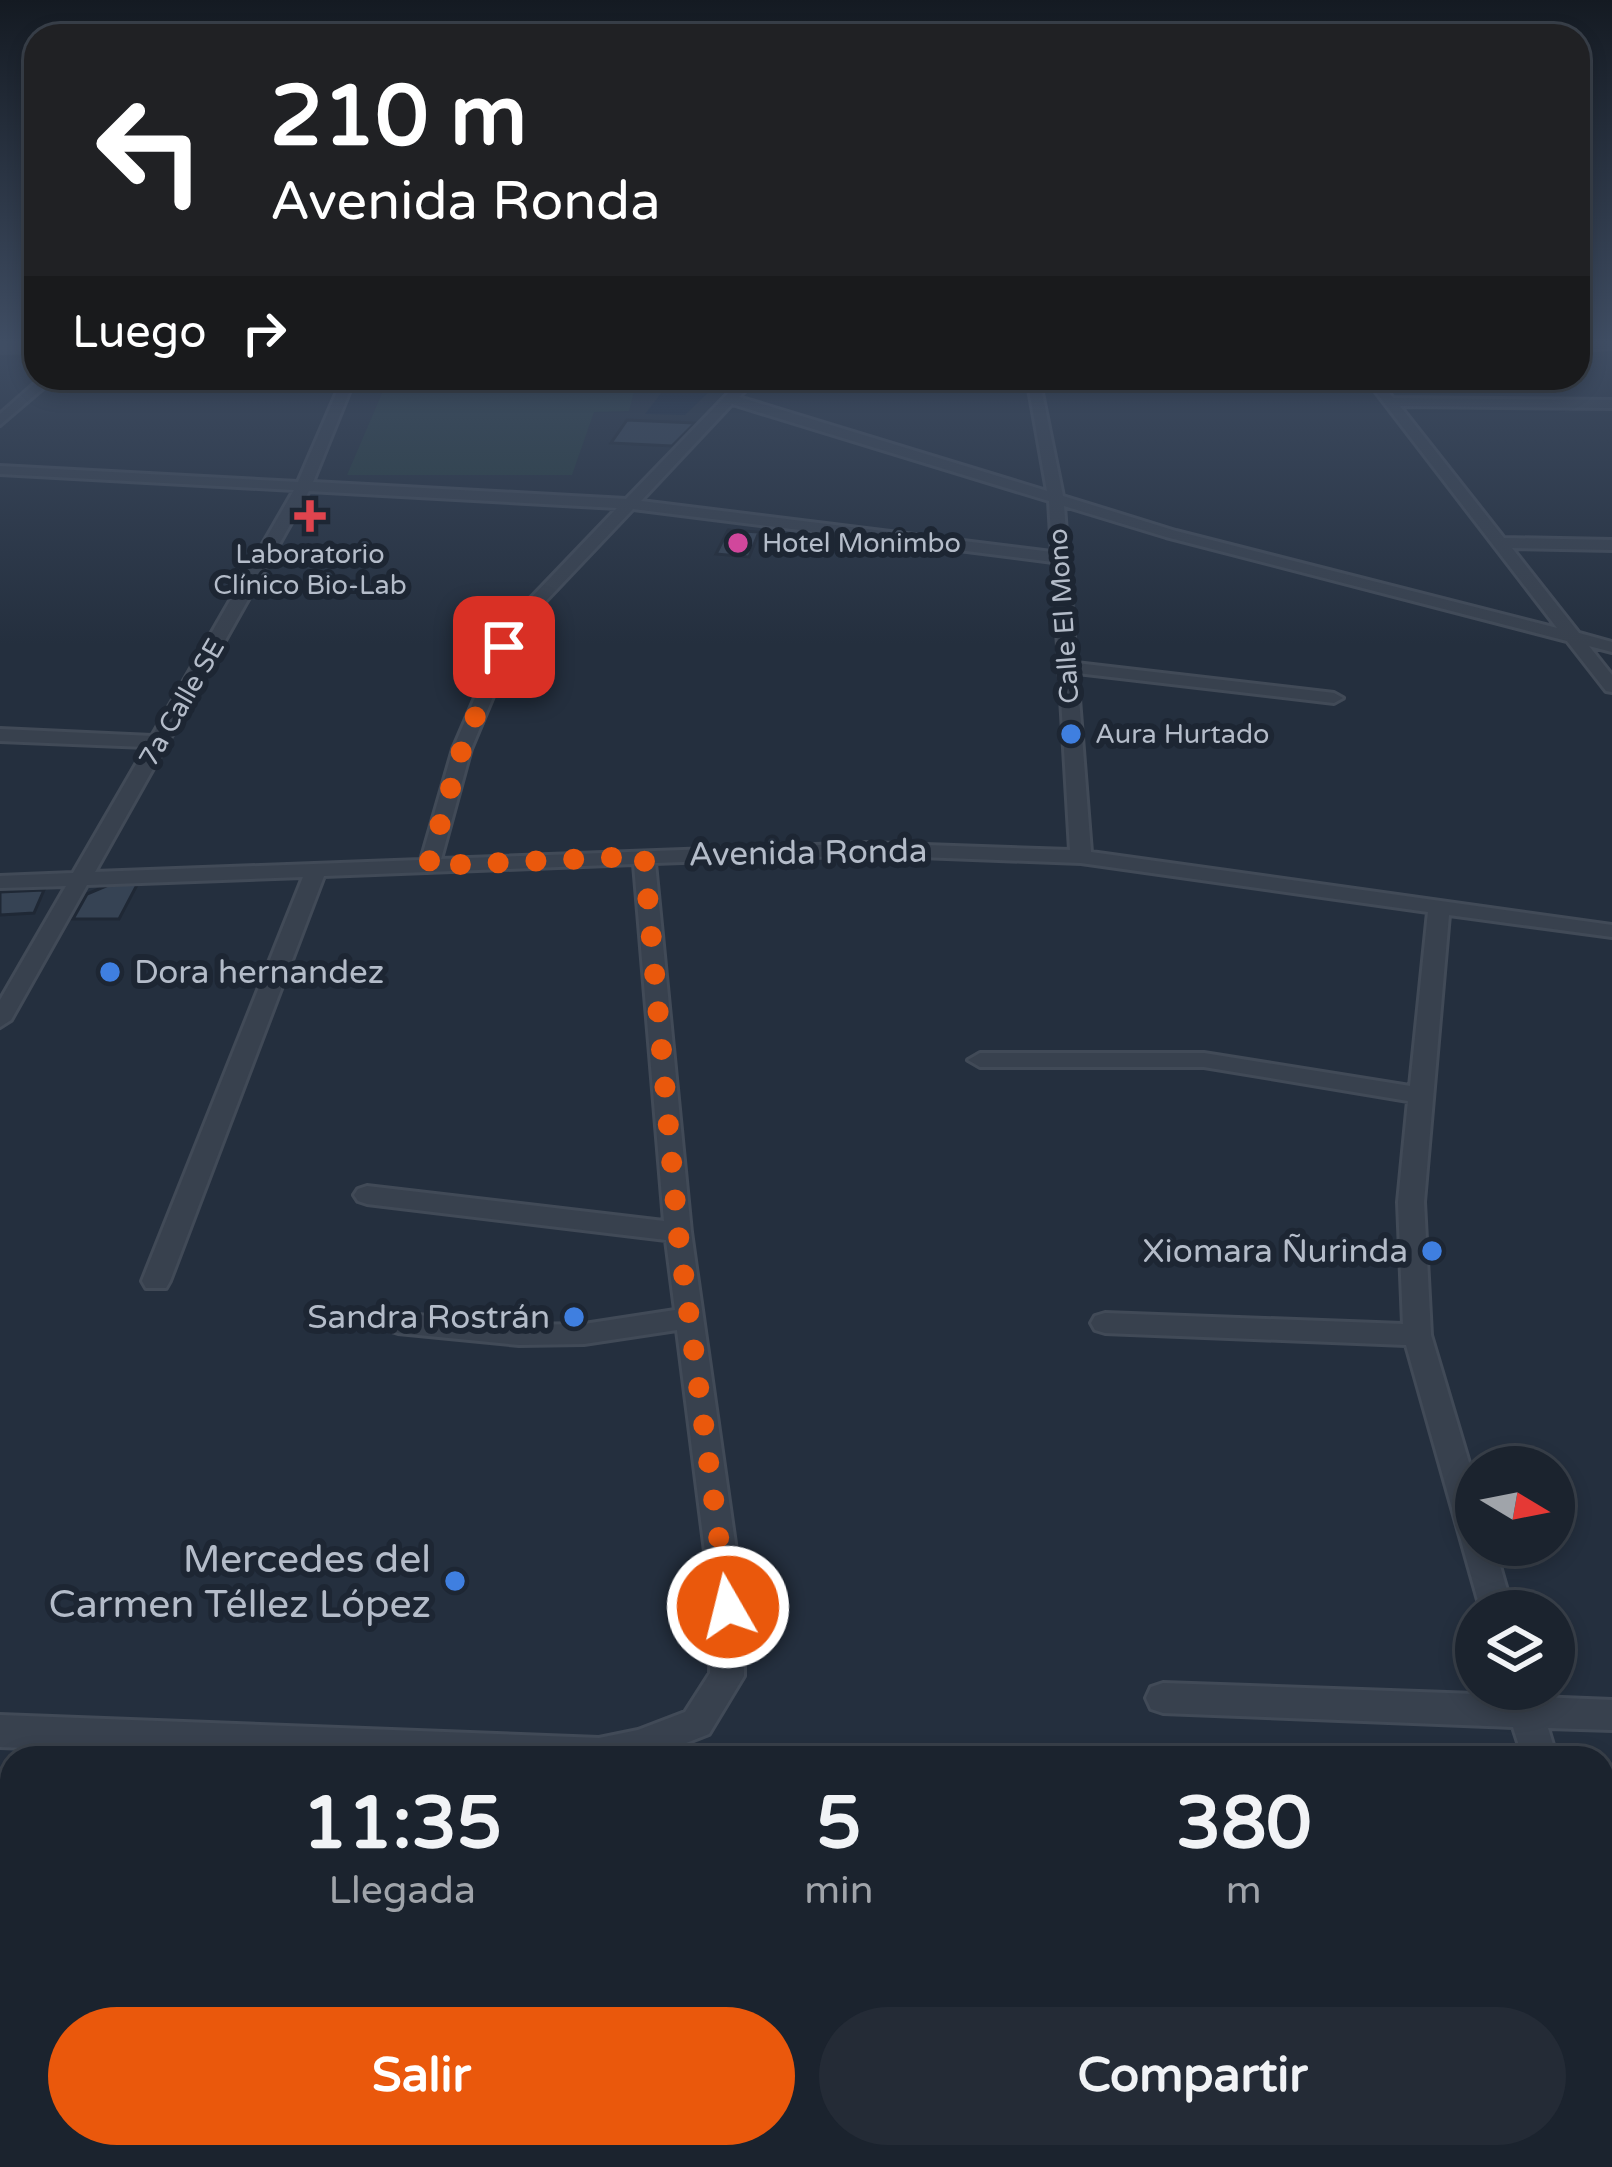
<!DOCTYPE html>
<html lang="es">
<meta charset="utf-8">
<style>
body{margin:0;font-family:"Varela Round",sans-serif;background:#242b36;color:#f1f3f6;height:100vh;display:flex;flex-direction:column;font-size:45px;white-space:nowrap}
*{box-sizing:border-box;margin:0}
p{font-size:39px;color:#a0a4aa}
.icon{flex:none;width:66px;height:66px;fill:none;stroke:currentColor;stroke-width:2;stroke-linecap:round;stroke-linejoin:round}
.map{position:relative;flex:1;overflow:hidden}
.details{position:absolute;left:0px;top:1746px;width:1614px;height:423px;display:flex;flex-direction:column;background:#1b232e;border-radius:36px 36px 0 0;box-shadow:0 6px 18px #0003,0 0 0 3px #39404a}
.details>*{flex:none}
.top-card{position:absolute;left:24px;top:24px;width:1566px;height:366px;border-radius:36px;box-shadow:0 6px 18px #0003,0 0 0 3px #39404a;background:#202124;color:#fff;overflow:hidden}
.needle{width:78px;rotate:100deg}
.buttons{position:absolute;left:1455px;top:1446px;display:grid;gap:24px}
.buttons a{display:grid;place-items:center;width:120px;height:120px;border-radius:50%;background:#1b232e;box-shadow:0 6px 18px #0003,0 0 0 3px #39404a;font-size:60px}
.pin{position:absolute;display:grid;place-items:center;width:102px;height:102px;color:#fff;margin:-51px;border-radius:24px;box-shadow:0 6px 18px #0006}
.me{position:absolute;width:132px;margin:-66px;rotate:352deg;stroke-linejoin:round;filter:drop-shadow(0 0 9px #0008)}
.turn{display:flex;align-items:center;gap:42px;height:252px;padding:0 48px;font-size:54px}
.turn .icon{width:156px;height:156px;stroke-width:2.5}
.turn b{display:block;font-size:84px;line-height:102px}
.then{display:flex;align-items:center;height:114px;padding:0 48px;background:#0003;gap:24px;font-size:45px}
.eta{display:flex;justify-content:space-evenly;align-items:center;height:204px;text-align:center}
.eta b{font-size:72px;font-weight:800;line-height:84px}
.cta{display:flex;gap:24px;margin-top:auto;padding:24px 48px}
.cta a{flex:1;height:138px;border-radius:72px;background:#ea580c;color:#fff;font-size:48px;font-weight:800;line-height:138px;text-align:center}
.cta a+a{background:#242b36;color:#f1f3f6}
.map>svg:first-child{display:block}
.green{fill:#263c3f}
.water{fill:#17263c}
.building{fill:#364354;stroke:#1f2835;stroke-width:3}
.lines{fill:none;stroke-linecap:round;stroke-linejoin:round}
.street-casing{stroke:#414a57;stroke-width:6}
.secondary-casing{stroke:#414a57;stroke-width:6}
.street{fill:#38414e;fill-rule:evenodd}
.secondary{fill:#465061;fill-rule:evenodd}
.route{stroke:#ea580c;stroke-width:21;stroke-dasharray:0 37.8}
.health-dot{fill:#e0444e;stroke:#1d2633;stroke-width:4.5}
.hotel-dot{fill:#d1479c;stroke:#1d2633;stroke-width:4.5}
.shop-dot{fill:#3f7fe0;stroke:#1d2633;stroke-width:4.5}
.labels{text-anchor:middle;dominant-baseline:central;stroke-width:12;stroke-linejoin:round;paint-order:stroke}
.far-poi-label{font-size:27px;fill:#b4bcc9;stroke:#1d2633;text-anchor:start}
.far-street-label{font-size:27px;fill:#b4bcc9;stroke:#1d2633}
.street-label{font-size:33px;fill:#b4bcc9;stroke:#1d2633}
.poi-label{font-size:33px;fill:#b4bcc9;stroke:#1d2633;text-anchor:end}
.near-poi-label{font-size:39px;fill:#b4bcc9;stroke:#1d2633;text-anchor:end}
</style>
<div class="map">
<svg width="1612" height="2167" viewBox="0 0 1612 2167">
<rect width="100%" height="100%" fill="#242f3e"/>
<!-- green -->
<polygon class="green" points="637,380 629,411 594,412 572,475 347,475 386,384"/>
<!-- water -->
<polygon class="water" points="671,380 718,383 685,415 645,414"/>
<!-- building -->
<g class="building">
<polygon points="366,378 432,378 429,384 364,383"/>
<polygon points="627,420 695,423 672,446 611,443"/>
<polygon points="728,530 759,532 749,557 716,554"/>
<polygon points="113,883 138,883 119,919 73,919 87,894"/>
<polygon points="44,890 34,913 0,915 0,892"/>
</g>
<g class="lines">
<defs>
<g id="street">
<polygon points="1612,340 1612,348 1578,350 1578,342"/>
<polygon points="41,378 55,378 0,425 0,414"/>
<path d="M 343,378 L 355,378 L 313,482 L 626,499 L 743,378 L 915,378 L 909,382 L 748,388 L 739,397 L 1047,491 L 1027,378 L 1039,378 L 1063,496 L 1176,531 L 1557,628 L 1365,378 L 1378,378 L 1393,398 L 1612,400 L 1612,408 L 1400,406 L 1504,538 L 1612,540 L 1612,550 L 1512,548 L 1579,633 L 1612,642 L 1612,652 L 1589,646 L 1612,675 L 1612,692 L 1606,691 L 1567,641 L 1166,537 L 1064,506 L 1076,663 L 1334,693 L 1343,698 L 1334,703 L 1077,673 L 1091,852 L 1612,925 L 1612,937 L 1449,915 L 1424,1202 L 1431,1335 L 1476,1486 L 1476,1545 L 1494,1545 L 1513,1611 L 1481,1611 L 1406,1345 L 1105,1333 L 1095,1330 L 1091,1323 L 1095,1316 L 1105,1313 L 1403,1324 L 1398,1202 L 1408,1101 L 1204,1067 L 980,1067 L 968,1060 L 980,1053 L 1204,1053 L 1410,1086 L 1428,912 L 1081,863 L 868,855 L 655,863 L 691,1232 L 744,1607 L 744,1676 L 709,1734 L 648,1758 L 290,1758 L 0,1747 L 0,1715 L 599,1738 L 638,1730 L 685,1712 L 710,1673 L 712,1607 L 677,1330 L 584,1344 L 519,1345 L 398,1333 L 388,1330 L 384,1323 L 388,1316 L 398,1313 L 519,1325 L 584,1324 L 675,1310 L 666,1240 L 367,1204 L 358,1201 L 354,1195 L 358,1189 L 367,1186 L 664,1221 L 634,864 L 324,876 L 170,1281 L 166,1288 L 146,1288 L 142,1281 L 303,877 L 87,885 L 11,1020 L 0,1027 L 0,1000 L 66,886 L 0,888 L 0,876 L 73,873 L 146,747 L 0,741 L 0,729 L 152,736 L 294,490 L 0,474 L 0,466 L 298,482 ZM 732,404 L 1049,501 L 1052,552 L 641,501 ZM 309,491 L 617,508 L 507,623 L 453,749 L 421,860 L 95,872 ZM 633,509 L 1053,562 L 1070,850 L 868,843 L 441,859 L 471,749 L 523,625 Z"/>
<polygon points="1163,1683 1504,1695 1502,1689 1536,1689 1538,1697 1612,1700 1612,1730 1548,1728 1557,1758 1523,1758 1513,1727 1163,1713 1151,1709 1146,1698 1151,1687"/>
<polygon points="1602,1942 1612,1946 1612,2013 1602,2009"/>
</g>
<polygon id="secondary" points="0,340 36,340 36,351 0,352"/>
</defs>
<!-- street casing -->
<use href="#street" class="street-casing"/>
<!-- secondary casing -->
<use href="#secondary" class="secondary-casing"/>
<!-- street -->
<use href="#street" class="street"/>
<!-- secondary -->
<use href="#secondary" class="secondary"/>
</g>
<!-- sky -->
<linearGradient id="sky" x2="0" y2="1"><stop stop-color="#141a22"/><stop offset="0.53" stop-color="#3f4d63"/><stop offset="1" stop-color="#3f4d63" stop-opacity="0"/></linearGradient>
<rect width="1612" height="644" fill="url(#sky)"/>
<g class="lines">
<!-- route -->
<polyline class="route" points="504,647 462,749 428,866 644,856 678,1232 728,1607"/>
</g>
<!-- markers -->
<path class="health-dot" d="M304 498h12v12h12v12h-12v12h-12v-12h-12v-12h12z"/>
<circle class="hotel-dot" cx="738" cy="543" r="12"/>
<g class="shop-dot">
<circle cx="1071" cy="734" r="12"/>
<circle cx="110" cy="972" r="12"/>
<circle cx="1432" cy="1251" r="12"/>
<circle cx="574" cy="1317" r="12"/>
<circle cx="455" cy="1581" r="12"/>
</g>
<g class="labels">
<!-- far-poi labels -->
<g class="far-poi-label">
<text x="762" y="543">Hotel Monimbo</text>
<text x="310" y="554" text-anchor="middle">Laboratorio<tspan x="310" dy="31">Clínico Bio-Lab</tspan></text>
<text x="1095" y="734">Aura Hurtado</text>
</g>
<!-- far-street labels -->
<g class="far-street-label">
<text transform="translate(1064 616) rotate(-94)">Calle El Mono</text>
<text transform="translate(182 703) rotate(-60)">7a Calle SE</text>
</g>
<!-- street labels -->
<g class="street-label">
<text transform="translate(808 853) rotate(-1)">Avenida Ronda</text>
</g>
<!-- poi labels -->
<g class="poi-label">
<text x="134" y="972" text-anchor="start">Dora hernandez</text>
<text x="1408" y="1251">Xiomara Ñurinda</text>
<text x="550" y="1317">Sandra Rostrán</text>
</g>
<!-- near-poi labels -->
<g class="near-poi-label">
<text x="431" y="1559">Mercedes del<tspan x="431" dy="45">Carmen Téllez López</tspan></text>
</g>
</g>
</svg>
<div class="buttons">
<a><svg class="needle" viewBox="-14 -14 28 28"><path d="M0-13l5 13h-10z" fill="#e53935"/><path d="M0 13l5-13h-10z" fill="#a0a4aa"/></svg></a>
<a><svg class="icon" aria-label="layers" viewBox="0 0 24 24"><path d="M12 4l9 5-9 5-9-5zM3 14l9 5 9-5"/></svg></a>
</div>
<div class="pin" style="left:504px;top:647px;background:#d93025"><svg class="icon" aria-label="arrive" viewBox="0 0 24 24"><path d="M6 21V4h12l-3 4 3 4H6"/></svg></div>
<svg class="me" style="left:728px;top:1607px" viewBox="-20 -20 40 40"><circle r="17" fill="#ea580c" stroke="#fff" stroke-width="3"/><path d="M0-11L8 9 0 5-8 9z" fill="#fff"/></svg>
<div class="top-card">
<div class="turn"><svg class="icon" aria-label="left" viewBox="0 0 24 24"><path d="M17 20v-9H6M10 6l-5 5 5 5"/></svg><div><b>210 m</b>Avenida Ronda</div></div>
<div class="then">Luego<svg class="icon" aria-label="right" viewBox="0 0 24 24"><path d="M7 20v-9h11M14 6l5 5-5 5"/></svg></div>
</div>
<section class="details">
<div class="eta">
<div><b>11:35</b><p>Llegada</p></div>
<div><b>5</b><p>min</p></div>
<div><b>380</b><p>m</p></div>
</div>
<div class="cta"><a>Salir</a><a>Compartir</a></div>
</section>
</div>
